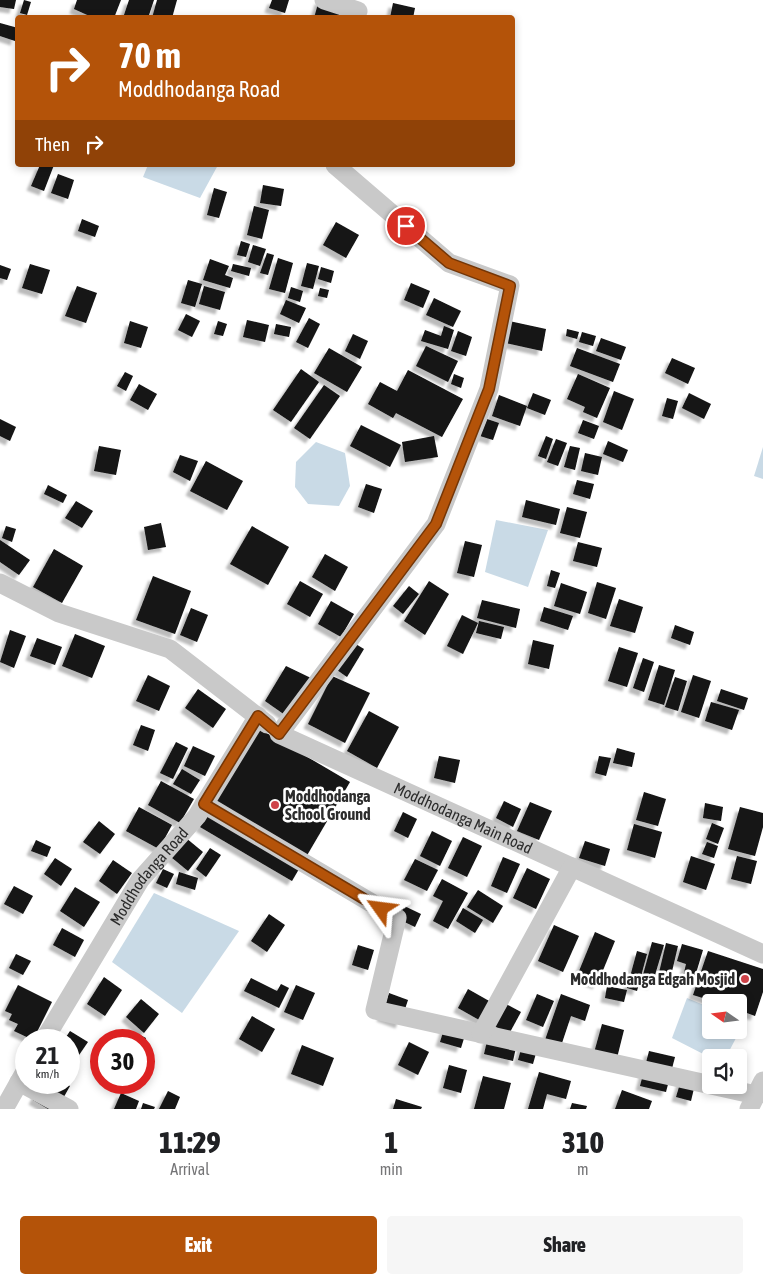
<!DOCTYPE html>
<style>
body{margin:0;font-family:"Asap Condensed",sans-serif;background:#f6f6f6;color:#202124;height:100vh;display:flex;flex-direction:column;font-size:19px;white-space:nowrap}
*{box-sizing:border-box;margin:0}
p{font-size:16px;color:#757577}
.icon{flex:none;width:28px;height:28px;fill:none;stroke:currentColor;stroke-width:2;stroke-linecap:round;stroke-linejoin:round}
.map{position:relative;height:1109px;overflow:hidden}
.drawer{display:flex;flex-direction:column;background:#fff;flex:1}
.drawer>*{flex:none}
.top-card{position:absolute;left:15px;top:15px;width:500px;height:152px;border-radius:5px;box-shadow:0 2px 8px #0003;background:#b45309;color:#fff;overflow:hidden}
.needle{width:32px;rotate:284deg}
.fabs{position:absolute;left:702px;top:994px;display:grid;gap:10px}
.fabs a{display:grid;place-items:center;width:45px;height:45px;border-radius:5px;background:#fff;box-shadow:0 2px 8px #0003;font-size:25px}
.speed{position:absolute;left:15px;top:1029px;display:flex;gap:10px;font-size:25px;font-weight:700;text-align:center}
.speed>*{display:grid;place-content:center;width:65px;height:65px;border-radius:50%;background:#fff;box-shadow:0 2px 8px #0003;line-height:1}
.speed small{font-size:12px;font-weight:400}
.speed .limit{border:8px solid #d22;background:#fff;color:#111}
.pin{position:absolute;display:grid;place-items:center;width:42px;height:42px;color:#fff;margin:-21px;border:2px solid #fff;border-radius:50%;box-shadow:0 1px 5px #0007}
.me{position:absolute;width:55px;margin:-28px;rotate:301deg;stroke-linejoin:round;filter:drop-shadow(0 0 4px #0008)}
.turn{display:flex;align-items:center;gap:18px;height:105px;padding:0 20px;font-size:22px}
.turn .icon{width:65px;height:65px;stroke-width:2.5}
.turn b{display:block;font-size:35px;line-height:42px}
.then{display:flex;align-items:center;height:48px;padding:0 20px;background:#0003;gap:10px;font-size:19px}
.eta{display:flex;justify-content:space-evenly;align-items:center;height:85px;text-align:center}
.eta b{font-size:30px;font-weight:800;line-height:35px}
.action{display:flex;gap:10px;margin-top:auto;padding:10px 20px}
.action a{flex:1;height:58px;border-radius:5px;background:#b45309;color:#fff;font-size:20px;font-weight:800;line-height:58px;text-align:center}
.action a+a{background:#f6f6f6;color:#202124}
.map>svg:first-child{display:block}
.water{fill:#c9dae6}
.building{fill:#131313;filter:url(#shadow)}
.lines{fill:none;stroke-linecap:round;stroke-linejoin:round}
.minor{stroke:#c9c9c9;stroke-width:19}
.route-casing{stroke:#753606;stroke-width:12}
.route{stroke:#b45309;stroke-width:9}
.poi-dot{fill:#ce4349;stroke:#fff;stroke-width:2}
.labels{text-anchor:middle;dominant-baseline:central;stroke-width:5;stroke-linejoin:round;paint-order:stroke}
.poi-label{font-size:16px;font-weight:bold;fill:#2c2c2c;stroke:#fff;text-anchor:start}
.street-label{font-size:16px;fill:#2c2c2c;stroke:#fff}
</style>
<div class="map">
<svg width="763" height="1109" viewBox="0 0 763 1109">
<defs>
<filter id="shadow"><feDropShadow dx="-4.5" dy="4.5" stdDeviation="1" flood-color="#0004"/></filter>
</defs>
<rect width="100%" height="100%" fill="#fff"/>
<!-- water -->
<g class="water">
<polygon points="148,165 218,165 200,198 143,177"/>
<polygon points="316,442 345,453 350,486 339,506 308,504 295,487 296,462"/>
<polygon points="763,447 763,479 754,476"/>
<polygon points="496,520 548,530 528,587 485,572"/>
<polygon points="154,893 239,931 182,1013 112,962"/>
<polygon points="687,998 711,1008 711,1030 739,1030 739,1018 745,1021 726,1057 711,1058 672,1038"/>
</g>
<!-- building -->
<g class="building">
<polygon points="0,0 16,0 14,9 0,7"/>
<polygon points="24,0 31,2 27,15 20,13"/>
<polygon points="77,0 121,0 114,18 94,18 74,9"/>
<polygon points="129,0 154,0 148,18 123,18"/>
<polygon points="157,0 177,0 172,18 152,18"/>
<polygon points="272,0 289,0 285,13 269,8"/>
<polygon points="319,0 343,1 338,18 314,18"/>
<polygon points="393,3 415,8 413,18 390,18"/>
<polygon points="0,23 18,28 15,41 0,36"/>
<polygon points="40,165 54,165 44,191 31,186"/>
<polygon points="58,174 74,180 68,199 51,193"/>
<polygon points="263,185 284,189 281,206 260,203"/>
<polygon points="214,188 227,192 219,218 207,215"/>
<polygon points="254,206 269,210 262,239 247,235"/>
<polygon points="82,219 99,226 95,237 78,231"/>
<polygon points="336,222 359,235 346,258 323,245"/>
<polygon points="241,241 250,244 246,257 237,255"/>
<polygon points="253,245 266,249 260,266 248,262"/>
<polygon points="267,253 274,255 268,275 260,273"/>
<polygon points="278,258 293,263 285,293 269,289"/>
<polygon points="210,259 229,266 225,275 233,278 230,288 203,280"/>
<polygon points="307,263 319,266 313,289 301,286"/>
<polygon points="30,264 50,270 42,294 22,288"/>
<polygon points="233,264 251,268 249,276 231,271"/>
<polygon points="0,265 11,269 7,280 0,278"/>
<polygon points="321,267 334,271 331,283 318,279"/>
<polygon points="188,280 202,284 195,307 181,303"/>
<polygon points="411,283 430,291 423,308 404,300"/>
<polygon points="77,286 97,293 86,323 65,316"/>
<polygon points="204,286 225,292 220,310 199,304"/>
<polygon points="291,287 303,291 300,302 288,298"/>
<polygon points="320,288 329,290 327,298 318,296"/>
<polygon points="434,298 461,311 453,327 426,315"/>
<polygon points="286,300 306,308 299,323 280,314"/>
<polygon points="186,314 200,321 192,337 178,330"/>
<polygon points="309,318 320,324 308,348 296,342"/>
<polygon points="247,320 269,325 265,342 243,337"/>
<polygon points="505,320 546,329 542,351 501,342"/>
<polygon points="130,321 148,327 141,348 124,343"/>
<polygon points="218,321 227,324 223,336 214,334"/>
<polygon points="276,324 291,327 289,337 274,334"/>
<polygon points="444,326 454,330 448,349 421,341 425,330 441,336"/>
<polygon points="567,329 579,332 577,339 566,336"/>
<polygon points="458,331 472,337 466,356 451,351"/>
<polygon points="582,332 596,336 593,346 579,342"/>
<polygon points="353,334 368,341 360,359 345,351"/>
<polygon points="601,338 626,347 621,360 596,351"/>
<polygon points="426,346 458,361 448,382 416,366"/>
<polygon points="329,348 362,367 347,392 314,373"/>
<polygon points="577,348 620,364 613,382 570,366"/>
<polygon points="672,358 695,368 688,384 665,373"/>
<polygon points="301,369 319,382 291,422 273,410"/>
<polygon points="408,370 463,399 442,437 396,413 393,418 368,404 380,382 397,391"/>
<polygon points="125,372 133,376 126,391 117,386"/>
<polygon points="454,374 464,378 461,388 451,384"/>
<polygon points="578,374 610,388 597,418 583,412 585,407 567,399"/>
<polygon points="139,384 157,394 148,410 130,400"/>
<polygon points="324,385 340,396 310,439 294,428"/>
<polygon points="614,391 634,399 622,430 603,422"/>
<polygon points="533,393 551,400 545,415 527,408"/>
<polygon points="689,393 711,404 704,419 682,408"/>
<polygon points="499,395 527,406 520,426 492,416"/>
<polygon points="667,398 678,401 673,419 662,416"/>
<polygon points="0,419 16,427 10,441 0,436"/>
<polygon points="487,419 499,423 493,440 480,436"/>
<polygon points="583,420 599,426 594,439 578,433"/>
<polygon points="361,425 401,445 390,467 350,446"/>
<polygon points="434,436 438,457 405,462 402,442"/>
<polygon points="546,436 553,439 546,459 538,456"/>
<polygon points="556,439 567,443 558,466 547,462"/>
<polygon points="608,441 628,450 623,462 603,454"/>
<polygon points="99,446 121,450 116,475 94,471"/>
<polygon points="570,446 580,448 575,470 564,467"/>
<polygon points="585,453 602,457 598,475 581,471"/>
<polygon points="180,455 198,461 190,481 173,472"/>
<polygon points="206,461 243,481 227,510 190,491"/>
<polygon points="577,480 594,484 590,499 573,494"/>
<polygon points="366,484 382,489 374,513 358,507"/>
<polygon points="48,485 67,495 63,503 44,494"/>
<polygon points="526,500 560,509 556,525 522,517"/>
<polygon points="76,501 93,511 82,528 65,518"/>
<polygon points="567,507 587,512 580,538 560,533"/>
<polygon points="161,523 166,547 148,550 144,527"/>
<polygon points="6,526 16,529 12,542 2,538"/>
<polygon points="252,526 289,547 268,585 230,564"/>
<polygon points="0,540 30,560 19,575 0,562"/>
<polygon points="465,541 482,545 474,577 457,573"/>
<polygon points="578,542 602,548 597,567 573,561"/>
<polygon points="54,549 83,566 62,603 33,587"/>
<polygon points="325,554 348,567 335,591 312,577"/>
<polygon points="551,570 560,573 555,588 547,586"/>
<polygon points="153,576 191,591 175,634 136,620"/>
<polygon points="300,581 323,594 310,617 287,604"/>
<polygon points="429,581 449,594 425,635 404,621"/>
<polygon points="597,582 616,588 606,619 588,613"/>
<polygon points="561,583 587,592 580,614 554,606"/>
<polygon points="409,586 419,594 403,614 393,606"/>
<polygon points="619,599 643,607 635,633 610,626"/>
<polygon points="482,600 520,609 516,628 477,618"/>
<polygon points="331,601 354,614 341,637 318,624"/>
<polygon points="544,607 573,616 568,630 540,621"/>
<polygon points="191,608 208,615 197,642 180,635"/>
<polygon points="462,615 478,623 463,654 447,646"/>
<polygon points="479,621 504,627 501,639 476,633"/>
<polygon points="675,625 694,632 690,645 671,638"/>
<polygon points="10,630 26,636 14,668 0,662"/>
<polygon points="75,634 105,646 92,678 62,666"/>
<polygon points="37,638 62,647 55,665 30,656"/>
<polygon points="533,640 554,645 549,669 528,664"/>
<polygon points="354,643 364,649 347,677 337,670"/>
<polygon points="619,647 638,653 627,687 608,681"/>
<polygon points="643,658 654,662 644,692 633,688"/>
<polygon points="659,665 675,670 664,705 648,700"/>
<polygon points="286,666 313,679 285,715 265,701"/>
<polygon points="148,675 170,686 159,711 136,701"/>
<polygon points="693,675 711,681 699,718 681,712"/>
<polygon points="332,676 370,693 345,743 308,724"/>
<polygon points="675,677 687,681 678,711 665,707"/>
<polygon points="198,689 226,709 213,728 185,708"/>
<polygon points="721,689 748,698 744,710 717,701"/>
<polygon points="711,702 739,710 732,730 705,721"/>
<polygon points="369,711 399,727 377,768 347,751"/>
<polygon points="141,725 155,730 148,751 133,745"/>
<polygon points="258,728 350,782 292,881 200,827"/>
<polygon points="176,742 188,748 173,779 160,773"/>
<polygon points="193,746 215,756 205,776 184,766"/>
<polygon points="617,748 635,753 632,767 613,763"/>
<polygon points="439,756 460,760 455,783 434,778"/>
<polygon points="599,756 611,758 606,776 595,773"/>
<polygon points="182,769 200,780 191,794 173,784"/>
<polygon points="161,781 194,799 180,823 148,805"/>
<polygon points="644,792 666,799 658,826 636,820"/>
<polygon points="504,801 521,809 513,827 496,818"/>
<polygon points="530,802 552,811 539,840 517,831"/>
<polygon points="705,803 723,807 721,821 703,818"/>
<polygon points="139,807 172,825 159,849 126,831"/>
<polygon points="740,807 763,813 763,827 755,856 728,849"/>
<polygon points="403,812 417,819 408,838 394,831"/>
<polygon points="99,821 115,834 100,854 83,842"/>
<polygon points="712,823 724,828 718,844 706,839"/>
<polygon points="634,824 662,832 655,858 627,850"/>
<polygon points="432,831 452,841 440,866 420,856"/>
<polygon points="463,837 482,846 467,877 448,868"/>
<polygon points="186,838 203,852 188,871 171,857"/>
<polygon points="36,840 51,847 47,857 31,851"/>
<polygon points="585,841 610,849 605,866 579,858"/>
<polygon points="707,842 718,846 714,858 702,854"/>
<polygon points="210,848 221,855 206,877 196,869"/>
<polygon points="691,856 715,864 706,890 683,882"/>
<polygon points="737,856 757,861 751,884 731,879"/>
<polygon points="503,857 520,864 507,893 491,886"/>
<polygon points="55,858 72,869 61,886 44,874"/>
<polygon points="415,859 438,870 427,891 404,880"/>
<polygon points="113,860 132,873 117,894 99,881"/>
<polygon points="527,868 550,879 536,909 513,898"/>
<polygon points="163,869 174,874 167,888 156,883"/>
<polygon points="179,872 198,878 195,890 176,884"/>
<polygon points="442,879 468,893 448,929 433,921 443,901 433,896"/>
<polygon points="14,886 33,896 23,914 4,904"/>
<polygon points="75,887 100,902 84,927 60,911"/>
<polygon points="478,890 503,906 493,923 467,907"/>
<polygon points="392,900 421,914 415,927 386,913"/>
<polygon points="463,908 483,920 475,933 456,921"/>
<polygon points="269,914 285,925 267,952 251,941"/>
<polygon points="554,925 579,936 563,972 538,961"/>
<polygon points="62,928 84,940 75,957 53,945"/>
<polygon points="595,932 615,941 597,985 577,976"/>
<polygon points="652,942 664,945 652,985 641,982"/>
<polygon points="666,943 678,946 670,980 658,977"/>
<polygon points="682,944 703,950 694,980 683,977 686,964 677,961"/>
<polygon points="358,945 374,950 368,970 352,965"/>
<polygon points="637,951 647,954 637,991 627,988"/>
<polygon points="708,951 763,969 763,992 755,1016 739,1010 739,1002 716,1002 693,995"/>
<polygon points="16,954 31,961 23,975 9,968"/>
<polygon points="104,977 122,990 105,1016 87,1004"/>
<polygon points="251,978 277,991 281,984 289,988 279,1008 244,991"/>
<polygon points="18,985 52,1002 33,1040 14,1031 18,1024 9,1020 12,1014 5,1011"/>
<polygon points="296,985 315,993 303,1020 284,1012"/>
<polygon points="607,986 627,990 624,1002 605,998"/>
<polygon points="468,989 498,1006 488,1025 458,1008"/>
<polygon points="389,993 408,1000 400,1024 381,1017"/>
<polygon points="537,994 554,1001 543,1027 526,1020"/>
<polygon points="561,994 590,1005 585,1021 571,1016 561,1046 545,1040"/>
<polygon points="141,999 159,1014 144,1033 126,1017"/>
<polygon points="506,1004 521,1012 509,1034 494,1026"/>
<polygon points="252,1016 275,1029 262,1052 239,1039"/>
<polygon points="446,1023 467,1029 461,1048 440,1042"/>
<polygon points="602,1024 624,1030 615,1066 592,1060"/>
<polygon points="70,1031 88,1042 77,1058 69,1052 69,1040 64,1040"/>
<polygon points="136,1033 146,1038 144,1044 144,1040 133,1040"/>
<polygon points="525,1035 540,1039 533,1064 518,1060"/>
<polygon points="488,1037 517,1043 513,1061 484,1054"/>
<polygon points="409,1042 429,1052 418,1075 398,1065"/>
<polygon points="302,1045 334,1058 323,1086 291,1074"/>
<polygon points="649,1051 675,1057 666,1092 640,1086"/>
<polygon points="449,1065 467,1070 461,1093 443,1088"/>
<polygon points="539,1072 571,1081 566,1099 547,1094 543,1109 528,1109"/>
<polygon points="483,1076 511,1083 504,1109 474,1109"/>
<polygon points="682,1077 696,1080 691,1101 676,1097"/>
<polygon points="43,1082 64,1082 70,1086 57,1109 48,1109 33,1100"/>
<polygon points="622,1090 652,1101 649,1109 615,1109"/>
<polygon points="168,1091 180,1097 175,1109 159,1109"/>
<polygon points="121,1093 139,1101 136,1109 114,1109"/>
<polygon points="396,1099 422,1107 421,1109 393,1109"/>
<polygon points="143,1103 155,1107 154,1109 141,1109"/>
<polygon points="572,1103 587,1106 586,1109 570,1109"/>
</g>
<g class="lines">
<!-- minor -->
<g class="minor">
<polyline points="324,0 358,11"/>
<path id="s1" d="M 335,165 L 449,263 L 510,285 L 489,389 L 436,524 L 279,734 L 763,954"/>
<polyline points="0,583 59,613 170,649 267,724"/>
<polyline points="204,804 397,918 375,1010 756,1095"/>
<polyline points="481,1034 572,867"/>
<path id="s2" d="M 44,1040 L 140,880 L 197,816 L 258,716"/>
<polyline points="19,1082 69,1109"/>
<polyline points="4,1109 26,1070"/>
<polyline points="749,1109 763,1081"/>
</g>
</g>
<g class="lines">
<defs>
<polyline id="route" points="381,909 204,804 258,716 279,734 436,524 489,389 510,286 449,263 406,226"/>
</defs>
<!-- route casing -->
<use href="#route" class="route-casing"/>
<!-- route -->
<use href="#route" class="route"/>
</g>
<!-- markers -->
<g class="poi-dot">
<circle cx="275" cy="805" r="5"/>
<circle cx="745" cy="979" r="5"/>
</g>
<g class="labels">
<!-- poi labels -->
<g class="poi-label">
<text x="285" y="796">Moddhodanga<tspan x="285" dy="18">School Ground</tspan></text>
<text x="735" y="979" text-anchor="end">Moddhodanga Edgah Mosjid</text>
</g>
<!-- street labels -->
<g class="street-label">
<text stroke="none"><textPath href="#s1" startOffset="931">Moddhodanga Main Road</textPath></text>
<text stroke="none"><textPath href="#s2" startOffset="195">Moddhodanga Road</textPath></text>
</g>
</g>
</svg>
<div class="fabs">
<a><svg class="needle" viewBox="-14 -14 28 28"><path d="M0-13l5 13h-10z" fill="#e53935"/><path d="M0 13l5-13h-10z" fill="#757577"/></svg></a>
<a><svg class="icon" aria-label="sound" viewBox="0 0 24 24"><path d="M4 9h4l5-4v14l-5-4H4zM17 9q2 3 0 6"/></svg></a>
</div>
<div class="speed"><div>21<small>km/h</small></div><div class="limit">30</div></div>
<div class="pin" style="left:406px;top:226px;background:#d93025"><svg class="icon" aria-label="arrive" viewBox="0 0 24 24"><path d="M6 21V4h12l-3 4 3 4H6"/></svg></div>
<svg class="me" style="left:381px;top:909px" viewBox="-20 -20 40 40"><path d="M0-17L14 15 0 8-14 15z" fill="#b45309" stroke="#fff" stroke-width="4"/></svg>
<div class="top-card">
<div class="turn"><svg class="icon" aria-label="right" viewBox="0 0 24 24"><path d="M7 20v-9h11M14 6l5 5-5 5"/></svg><div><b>70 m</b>Moddhodanga Road</div></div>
<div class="then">Then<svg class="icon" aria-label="right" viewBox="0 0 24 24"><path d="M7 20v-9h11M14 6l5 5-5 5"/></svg></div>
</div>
</div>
<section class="drawer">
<div class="eta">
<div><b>11:29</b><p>Arrival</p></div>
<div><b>1</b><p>min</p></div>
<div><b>310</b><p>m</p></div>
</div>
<div class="action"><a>Exit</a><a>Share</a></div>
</section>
